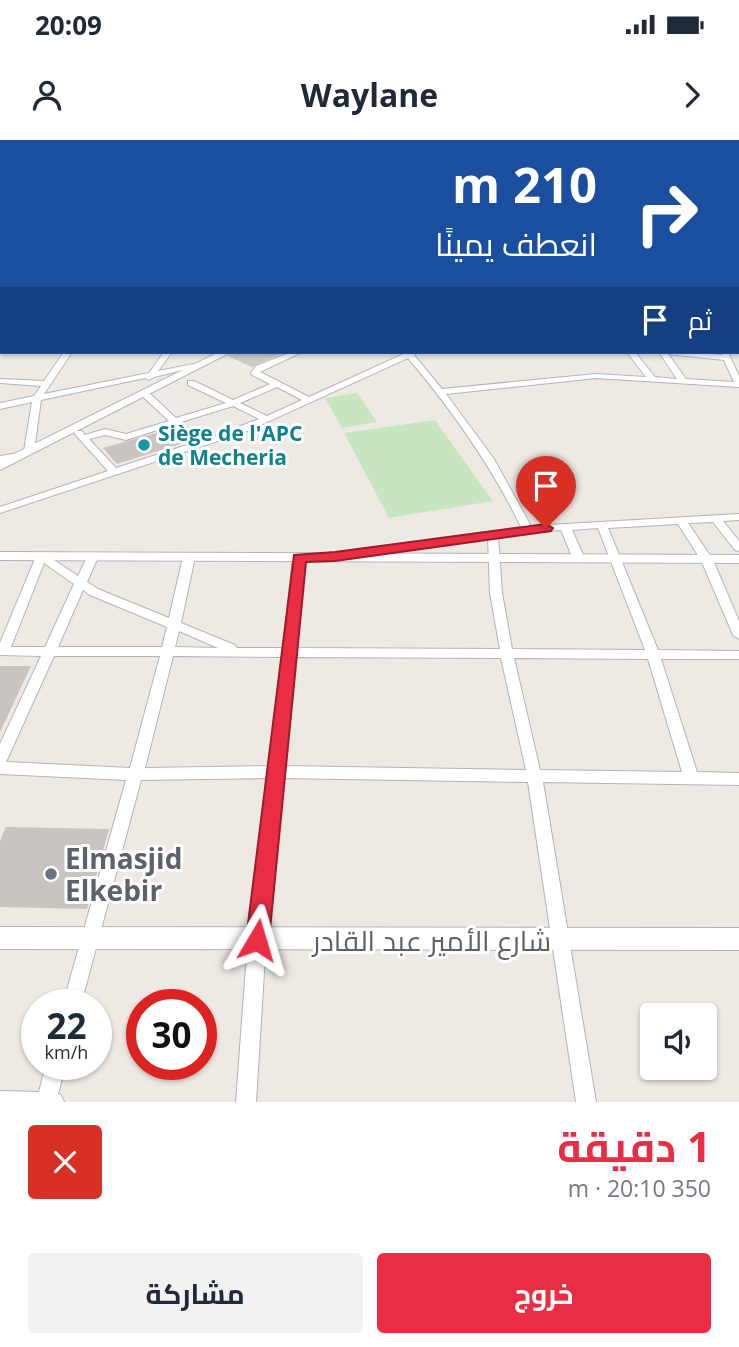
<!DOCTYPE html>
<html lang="ar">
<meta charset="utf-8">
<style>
body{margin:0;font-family:"Open Sans",Cairo,sans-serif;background:#f2f2f3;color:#1f2937;direction:rtl;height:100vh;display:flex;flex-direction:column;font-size:26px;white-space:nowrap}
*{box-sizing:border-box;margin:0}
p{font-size:23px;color:#747a83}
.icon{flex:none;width:38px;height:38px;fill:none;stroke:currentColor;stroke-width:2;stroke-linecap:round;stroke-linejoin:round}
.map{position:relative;height:962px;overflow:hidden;direction:ltr}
.drawer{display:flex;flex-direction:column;background:#fff;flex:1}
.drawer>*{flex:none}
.guide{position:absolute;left:0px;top:0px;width:740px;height:214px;box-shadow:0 2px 5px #0004;direction:rtl;background:#1a4fa0;color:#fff;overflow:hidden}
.tools{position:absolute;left:640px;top:863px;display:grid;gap:14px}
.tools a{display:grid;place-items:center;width:77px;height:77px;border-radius:7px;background:#fff;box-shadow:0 2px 5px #0004;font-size:35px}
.speed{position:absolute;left:21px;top:849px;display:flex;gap:14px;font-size:35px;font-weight:700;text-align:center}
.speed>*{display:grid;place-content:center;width:91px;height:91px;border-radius:50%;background:#fff;box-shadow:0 2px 5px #0004;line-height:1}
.speed small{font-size:18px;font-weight:400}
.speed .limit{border:10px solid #d22;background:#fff;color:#111}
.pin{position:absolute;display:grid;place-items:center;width:60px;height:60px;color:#fff;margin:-72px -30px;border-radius:50% 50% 50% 0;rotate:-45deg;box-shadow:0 0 7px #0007}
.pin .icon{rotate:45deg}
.me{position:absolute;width:77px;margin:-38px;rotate:7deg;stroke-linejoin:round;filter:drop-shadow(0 0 5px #0008)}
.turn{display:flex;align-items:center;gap:24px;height:147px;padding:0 28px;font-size:32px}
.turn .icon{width:91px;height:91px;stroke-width:2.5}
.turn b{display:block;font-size:49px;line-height:60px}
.then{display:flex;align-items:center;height:66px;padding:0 28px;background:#0003;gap:14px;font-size:26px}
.round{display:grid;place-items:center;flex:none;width:74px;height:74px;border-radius:7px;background:#f2f2f3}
.summary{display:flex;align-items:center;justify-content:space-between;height:119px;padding:0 28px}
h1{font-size:42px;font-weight:700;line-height:52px;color:#eb2d44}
.primary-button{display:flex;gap:14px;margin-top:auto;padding:14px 28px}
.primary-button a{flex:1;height:80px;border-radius:7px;background:#eb2d44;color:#fff;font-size:28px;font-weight:700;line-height:80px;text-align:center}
.primary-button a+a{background:#f2f2f3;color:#1f2937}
.status{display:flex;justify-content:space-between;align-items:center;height:49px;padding:0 35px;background:#fff;direction:ltr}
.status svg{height:19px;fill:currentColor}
header{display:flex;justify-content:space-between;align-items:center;height:91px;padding:0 28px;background:#fff;font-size:32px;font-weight:700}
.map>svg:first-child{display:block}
.green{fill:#c7e6bf}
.building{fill:#c9c4bf}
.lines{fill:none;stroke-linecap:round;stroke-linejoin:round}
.street-casing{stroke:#b1b5b8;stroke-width:2}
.secondary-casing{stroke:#b0b5b9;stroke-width:2}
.street{fill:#fff;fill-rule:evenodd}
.secondary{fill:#fff;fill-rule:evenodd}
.route{fill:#eb2d44;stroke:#991d2c;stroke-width:2}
.culture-dot{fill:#0f9aa8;stroke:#fff;stroke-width:2.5}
.worship-dot{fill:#6b7280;stroke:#fff;stroke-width:2.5}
.labels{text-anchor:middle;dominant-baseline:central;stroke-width:6;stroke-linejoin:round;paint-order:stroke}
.far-culture-label{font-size:21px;font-weight:bold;fill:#0d838f;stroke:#fff;text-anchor:start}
.near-worship-label{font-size:28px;font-weight:bold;fill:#5b616d;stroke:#fff;text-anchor:start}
.near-street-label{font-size:28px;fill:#5b6164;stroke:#fff}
</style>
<div class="status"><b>20:09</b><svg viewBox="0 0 49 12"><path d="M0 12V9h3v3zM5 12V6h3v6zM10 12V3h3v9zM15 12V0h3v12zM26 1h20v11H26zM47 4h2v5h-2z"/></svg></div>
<header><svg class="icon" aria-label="forward" viewBox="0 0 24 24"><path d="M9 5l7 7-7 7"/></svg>Waylane<svg class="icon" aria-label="person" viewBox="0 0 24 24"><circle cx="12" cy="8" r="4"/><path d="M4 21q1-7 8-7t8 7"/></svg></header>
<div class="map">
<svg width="739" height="962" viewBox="0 0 739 962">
<rect width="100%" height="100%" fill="#eee9e3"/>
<!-- green -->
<g class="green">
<polygon points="357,253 377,282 342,288 325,258"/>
<polygon points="435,280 493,361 389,378 344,293"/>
</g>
<!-- building -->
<g class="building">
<polygon points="233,212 285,212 252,227 228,216"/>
<polygon points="170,289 183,303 117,324 103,308"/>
<polygon points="0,526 31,526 0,592"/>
<polygon points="6,687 109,689 87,769 0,767 0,701"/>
</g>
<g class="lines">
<defs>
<g id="street">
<rect x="738" y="113" width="1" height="4"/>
<rect x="0" y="125" width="2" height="4"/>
<polygon points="2,137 2,143 0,143 0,138"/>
<rect x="0" y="189" width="2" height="4"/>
<rect x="738" y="192" width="1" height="5"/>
<rect x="0" y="202" width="2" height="5"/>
<polygon points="64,212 72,212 44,254 149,233 164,212 172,212 158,231 199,223 203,225 154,237 149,240 145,238 41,260 34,311 29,314 26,313 24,311 32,262 0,269 0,263 34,256 41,246 0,243 0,239 44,241"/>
<path d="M 292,212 L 302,212 L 260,232 L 309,257 L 408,212 L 418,212 L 414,215 L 442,249 L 596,234 L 646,237 L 627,212 L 635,212 L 655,237 L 677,239 L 659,212 L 688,212 L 722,215 L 722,212 L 728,212 L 739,236 L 739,247 L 596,238 L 446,254 L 494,319 L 531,386 L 739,374 L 739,380 L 723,381 L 739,401 L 739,411 L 735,410 L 713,382 L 688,383 L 713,420 L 739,481 L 739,499 L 733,495 L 701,420 L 678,384 L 608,388 L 658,510 L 739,511 L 739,519 L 661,519 L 697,632 L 739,633 L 739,645 L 543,642 L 596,962 L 576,962 L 528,642 L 282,638 L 266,800 L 256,962 L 236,962 L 248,800 L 267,638 L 141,640 L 81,864 L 63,864 L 126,640 L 0,634 L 0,604 L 41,516 L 0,515 L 0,503 L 37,414 L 45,414 L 78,436 L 89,413 L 97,413 L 99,415 L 87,442 L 98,449 L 169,478 L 183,417 L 189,414 L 193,415 L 195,417 L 181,483 L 235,505 L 237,508 L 283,508 L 293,418 L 299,415 L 305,418 L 295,508 L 500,509 L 490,453 L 488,398 L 339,419 L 333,416 L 339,413 L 521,387 C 491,325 452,270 408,218 L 245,292 L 0,373 L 0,367 L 108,331 L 74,293 L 76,291 L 82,291 L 85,295 L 105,289 L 126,294 L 169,281 L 141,255 L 141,251 L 147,251 L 176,278 L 226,263 L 188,245 L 188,241 L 194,241 L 233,260 L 270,244 L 252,235 L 251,233 L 256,226 ZM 668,214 L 724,220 L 734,242 L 686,239 ZM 277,247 L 302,260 L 267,276 L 240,263 ZM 233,266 L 259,279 L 201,301 L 181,282 ZM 173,285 L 193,303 L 116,328 L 89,299 L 105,295 L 126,300 ZM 598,388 L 645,510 L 512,509 L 502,453 L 498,396 L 561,390 L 573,419 L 579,422 L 585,419 L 572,390 ZM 44,423 L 74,444 L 45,507 L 11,507 ZM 83,450 L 90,455 L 167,487 L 162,507 L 58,507 ZM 179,491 L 218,508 L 175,507 ZM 54,516 L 160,516 L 130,628 L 6,622 ZM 173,516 L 282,517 L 269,626 L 145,628 ZM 295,517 L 501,518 L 526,630 L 283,626 ZM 514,518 L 648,519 L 682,632 L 540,630 Z"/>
<polygon points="18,313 21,314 21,318 0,322 0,316"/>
<polygon points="46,924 66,924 58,954 61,955 64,962 0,962 0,951 39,952"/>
</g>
<g id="secondary">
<polygon points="219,212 231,212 0,330 0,321"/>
<polygon points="0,412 739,415 739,423 0,420"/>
<polygon points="0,787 739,788 739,810 0,809"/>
</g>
</defs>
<!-- street casing -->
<use href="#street" class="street-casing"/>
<!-- secondary casing -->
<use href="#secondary" class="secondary-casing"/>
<!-- street -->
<use href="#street" class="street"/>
<!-- secondary -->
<use href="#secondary" class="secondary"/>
</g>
<!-- sky -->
<linearGradient id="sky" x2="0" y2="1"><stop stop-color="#8cc9f1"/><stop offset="0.44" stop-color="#f7f5f2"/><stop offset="1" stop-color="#f7f5f2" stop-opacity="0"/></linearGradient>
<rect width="739" height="241" fill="url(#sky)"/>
<!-- route -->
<polygon class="route" points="546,384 553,388 551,391 335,421 306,422 269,800 265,808 257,811 249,808 246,800 294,415 335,412"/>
<!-- markers -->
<circle class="culture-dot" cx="144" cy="305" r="7"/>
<circle class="worship-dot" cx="51" cy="734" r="7"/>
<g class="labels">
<!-- far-culture labels -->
<g class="far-culture-label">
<text x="158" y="293">Siège de l'APC<tspan x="158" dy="24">de Mecheria</tspan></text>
</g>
<!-- near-worship labels -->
<g class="near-worship-label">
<text x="65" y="718">Elmasjid<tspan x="65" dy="32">Elkebir</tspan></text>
</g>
<!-- near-street labels -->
<g class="near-street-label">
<text x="432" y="800">شارع الأمير عبد القادر</text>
</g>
</g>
</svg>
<div class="tools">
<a><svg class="icon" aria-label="sound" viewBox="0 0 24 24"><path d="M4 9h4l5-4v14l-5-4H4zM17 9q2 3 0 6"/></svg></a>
</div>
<div class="speed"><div>22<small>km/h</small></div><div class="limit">30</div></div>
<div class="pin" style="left:546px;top:388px;background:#d93025"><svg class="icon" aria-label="arrive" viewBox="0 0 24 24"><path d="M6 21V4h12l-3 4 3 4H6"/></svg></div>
<svg class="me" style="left:257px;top:800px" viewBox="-20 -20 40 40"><path d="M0-17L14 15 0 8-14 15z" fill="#eb2d44" stroke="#fff" stroke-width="4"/></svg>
<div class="guide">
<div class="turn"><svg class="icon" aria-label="right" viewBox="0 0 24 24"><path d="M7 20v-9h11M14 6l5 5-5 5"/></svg><div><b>210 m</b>انعطف يمينًا</div></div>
<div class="then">ثم<svg class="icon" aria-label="arrive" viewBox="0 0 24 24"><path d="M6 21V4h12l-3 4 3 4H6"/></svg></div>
</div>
</div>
<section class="drawer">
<div class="summary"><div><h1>1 دقيقة</h1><p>350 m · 20:10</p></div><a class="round" style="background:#d93025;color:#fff"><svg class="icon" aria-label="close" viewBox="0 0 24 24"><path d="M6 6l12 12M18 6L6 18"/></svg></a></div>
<div class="primary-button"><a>خروج</a><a>مشاركة</a></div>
</section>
